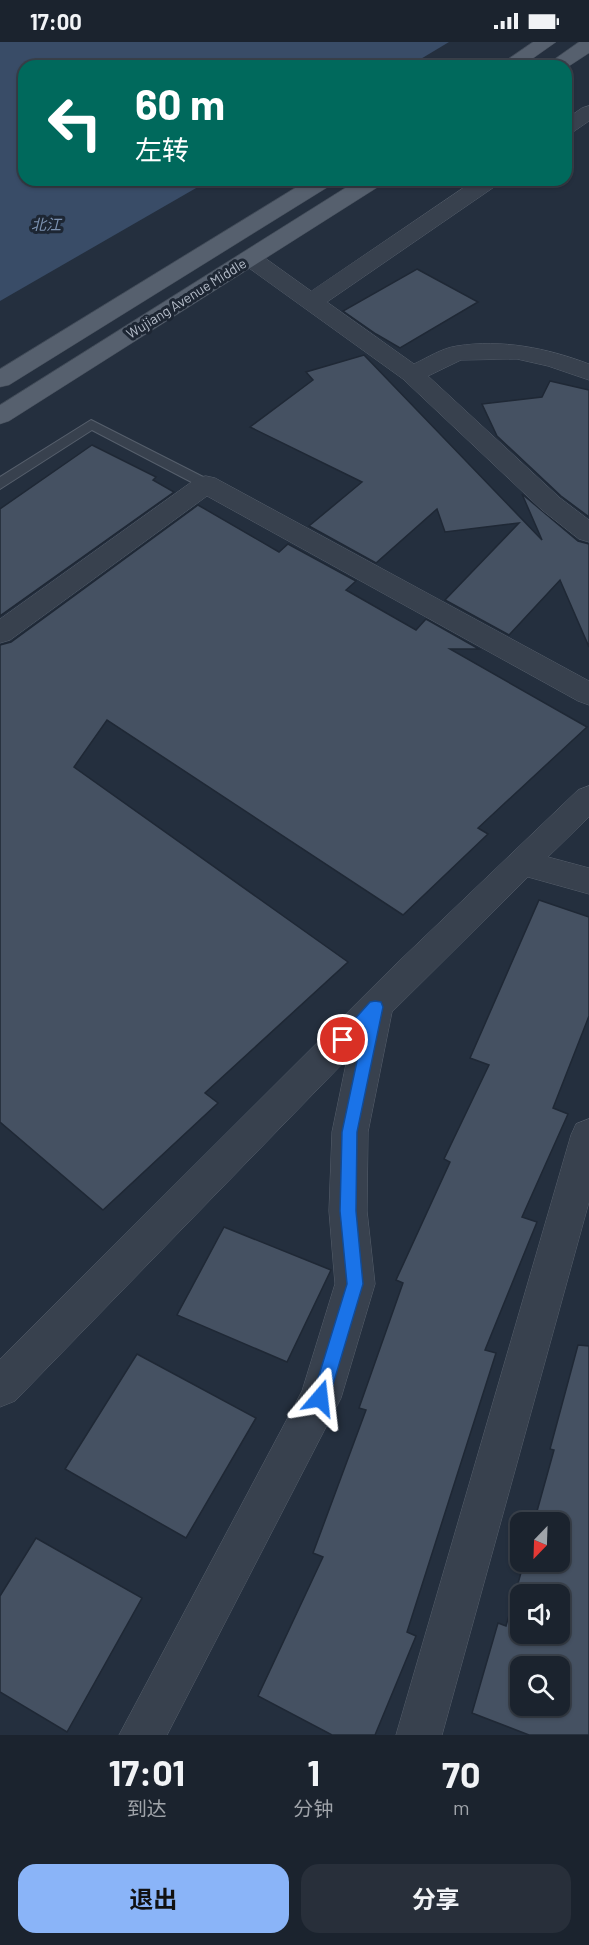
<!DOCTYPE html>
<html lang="zh">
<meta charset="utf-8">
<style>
body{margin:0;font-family:Barlow,"Noto Sans SC",sans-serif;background:#282f3a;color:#f1f3f6;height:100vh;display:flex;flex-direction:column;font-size:22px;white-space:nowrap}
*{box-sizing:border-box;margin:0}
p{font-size:20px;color:#a0a4aa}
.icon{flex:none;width:33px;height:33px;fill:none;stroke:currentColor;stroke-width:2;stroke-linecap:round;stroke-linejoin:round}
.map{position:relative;height:1693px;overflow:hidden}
.panel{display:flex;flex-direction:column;background:#1b232e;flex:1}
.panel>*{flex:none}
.banner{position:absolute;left:18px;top:18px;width:554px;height:126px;border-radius:18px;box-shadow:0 2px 4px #0004,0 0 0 2px #39404a;background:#00695c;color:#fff;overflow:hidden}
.needle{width:39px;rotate:203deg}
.controls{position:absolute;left:510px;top:1470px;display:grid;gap:12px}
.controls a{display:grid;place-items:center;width:60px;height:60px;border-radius:12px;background:#1b232e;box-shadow:0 2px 4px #0004,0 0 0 2px #39404a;font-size:30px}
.pin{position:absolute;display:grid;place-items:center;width:51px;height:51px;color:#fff;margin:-26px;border:3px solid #fff;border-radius:50%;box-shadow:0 2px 6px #0007}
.me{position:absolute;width:66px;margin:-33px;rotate:17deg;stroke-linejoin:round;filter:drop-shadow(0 0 4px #0008)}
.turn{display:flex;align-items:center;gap:21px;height:126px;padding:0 18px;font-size:27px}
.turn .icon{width:78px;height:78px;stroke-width:2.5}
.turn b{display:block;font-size:42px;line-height:51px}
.eta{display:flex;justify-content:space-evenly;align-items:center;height:102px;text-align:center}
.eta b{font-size:36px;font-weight:700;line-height:42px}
.button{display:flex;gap:12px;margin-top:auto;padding:12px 18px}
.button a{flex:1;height:69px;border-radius:18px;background:#8ab4f8;color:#111;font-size:24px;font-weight:700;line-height:69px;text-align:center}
.button a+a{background:#282f3a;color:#f1f3f6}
.status{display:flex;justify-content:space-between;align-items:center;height:42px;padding:0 30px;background:#1b232e;direction:ltr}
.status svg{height:16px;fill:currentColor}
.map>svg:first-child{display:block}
.water{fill:#394c67}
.building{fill:#455162;stroke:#1f2835;stroke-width:1.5;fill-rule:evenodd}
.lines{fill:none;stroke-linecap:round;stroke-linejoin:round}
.service-casing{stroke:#565f6c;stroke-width:2}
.minor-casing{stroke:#565f6c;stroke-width:1}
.primary-casing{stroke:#414a57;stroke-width:1}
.service{fill:#38414e;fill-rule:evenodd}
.minor{fill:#38414e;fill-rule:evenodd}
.primary{fill:#56606e;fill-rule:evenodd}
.route{fill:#1a73e8;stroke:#114b97;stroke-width:1.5}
.labels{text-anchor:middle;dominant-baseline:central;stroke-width:6;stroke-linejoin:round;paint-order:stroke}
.far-street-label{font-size:14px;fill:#b4bcc9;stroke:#1d2633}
.far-water-label{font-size:15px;font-style:italic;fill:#7c92b1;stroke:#1d2633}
</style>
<div class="status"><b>17:00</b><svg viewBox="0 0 49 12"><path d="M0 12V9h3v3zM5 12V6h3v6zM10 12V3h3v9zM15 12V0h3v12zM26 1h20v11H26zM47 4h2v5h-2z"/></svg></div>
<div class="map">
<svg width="589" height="1693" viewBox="0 0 589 1693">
<rect width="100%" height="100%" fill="#242f3e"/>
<!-- water -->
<polygon class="water" points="0,0 449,0 409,24 24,24 24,138 210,138 0,259"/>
<!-- building -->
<g class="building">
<polygon points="417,227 478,260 400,306 376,292 343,269"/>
<polygon points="364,313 542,498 522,452 578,499 589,502 589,605 560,538 509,593 445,558 519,481 445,490 437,467 376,521 309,484 362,440 250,385 313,338 306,330"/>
<polygon points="550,339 589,348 589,475 561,454 497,394 482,362 542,355"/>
<polygon points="92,403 156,435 153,438 174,450 0,574 0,467"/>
<polygon points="198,463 279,510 288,502 356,539 346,548 416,588 426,577 479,607 450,607 587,685 478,786 488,792 403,873 107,678 74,725 348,920 205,1051 218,1061 103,1168 0,1080 0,603 11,600"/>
<polygon points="539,858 589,875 589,974 553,1066 568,1072 522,1175 537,1180 485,1308 496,1311 407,1590 416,1594 375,1693 332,1693 258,1654 323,1515 313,1511 366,1368 359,1366 403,1241 396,1238 450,1120 444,1117 489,1023 470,1016"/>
<polygon points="224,1185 331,1228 287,1320 177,1273"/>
<path d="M 578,1303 L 589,1304 L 589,1693 L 529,1693 L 472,1671 L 498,1581 L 506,1584 L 524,1520 L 560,1520 L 560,1480 L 534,1480 L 554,1408 L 550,1407 ZM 520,1552 L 560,1552 L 560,1592 L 520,1592 ZM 520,1624 L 560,1624 L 560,1664 L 520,1664 Z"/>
<polygon points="137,1312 256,1376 186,1496 65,1427"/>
<polygon points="36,1496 142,1556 67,1690 0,1650 0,1554"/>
</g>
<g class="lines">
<defs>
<polygon id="service" points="91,378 211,439 213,442 206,447 201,445 92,388 0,447 0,435"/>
<g id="minor">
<polygon points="589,64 589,79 573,90 566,92 566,77 582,66"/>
<path d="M 475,138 L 500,138 L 497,143 L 327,260 L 414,322 C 427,316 442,306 457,304 C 502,297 547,306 589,322 L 589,338 L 548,324 L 517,317 L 461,318 L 428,334 L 560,456 L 589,478 L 589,500 L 579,497 L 542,468 L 403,337 L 242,221 L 239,216 L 242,211 L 250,209 L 258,211 L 311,249 Z"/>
<polygon points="206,434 215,436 589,639 589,663 578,659 207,454 10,598 0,601 0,577 197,436"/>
<polygon points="589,744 589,775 548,815 589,826 589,852 528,835 392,970 368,1090 367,1169 375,1242 341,1356 167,1693 119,1693 302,1349 335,1242 329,1169 332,1090 347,1017 15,1359 0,1365 0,1317 394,924 578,748"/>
<polygon points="589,1077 589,1160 442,1693 396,1693 571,1093 576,1082"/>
</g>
<g id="primary">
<polygon points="533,0 556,0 522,24 498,24"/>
<polygon points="579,0 589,0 589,11 566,26 566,24 545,24"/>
<polygon points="308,138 334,138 331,143 9,343 0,345 0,327"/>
<polygon points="358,138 384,138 381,143 9,379 0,382 0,363"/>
</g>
</defs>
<!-- service casing -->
<use href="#service" class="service-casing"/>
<!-- minor casing -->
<use href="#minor" class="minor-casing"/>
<!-- primary casing -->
<use href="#primary" class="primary-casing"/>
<!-- service -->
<use href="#service" class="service"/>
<!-- minor -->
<use href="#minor" class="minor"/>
<!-- primary -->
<use href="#primary" class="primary"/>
</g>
<!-- route -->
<path class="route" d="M 375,959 L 381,960 L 383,965 L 357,1090 L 356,1169 L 363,1242 L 329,1356 L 326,1361 L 320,1364 L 314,1361 L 312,1356 L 347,1242 L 340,1169 L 342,1090 L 364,986 C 356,994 349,1006 338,1002 L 336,998 L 370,960 Z"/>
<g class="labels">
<!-- far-street labels -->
<g class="far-street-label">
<text transform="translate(186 256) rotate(-32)">Wujiang Avenue Middle</text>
</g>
<!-- far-water labels -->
<g class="far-water-label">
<text x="46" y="182">北江</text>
</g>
</g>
</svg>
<div class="controls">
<a><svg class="needle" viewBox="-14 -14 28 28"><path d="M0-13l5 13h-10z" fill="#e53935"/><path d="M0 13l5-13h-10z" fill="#a0a4aa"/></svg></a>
<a><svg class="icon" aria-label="sound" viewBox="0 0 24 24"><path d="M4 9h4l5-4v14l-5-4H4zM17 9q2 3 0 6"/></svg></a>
<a><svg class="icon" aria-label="search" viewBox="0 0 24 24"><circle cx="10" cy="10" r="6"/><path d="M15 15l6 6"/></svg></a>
</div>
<div class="pin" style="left:343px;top:998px;background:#d93025"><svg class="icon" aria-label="arrive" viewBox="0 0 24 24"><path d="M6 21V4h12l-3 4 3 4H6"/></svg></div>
<svg class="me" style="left:320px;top:1356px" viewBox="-20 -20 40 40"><path d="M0-17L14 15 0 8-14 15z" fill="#1a73e8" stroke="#fff" stroke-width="4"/></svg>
<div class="banner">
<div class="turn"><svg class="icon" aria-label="left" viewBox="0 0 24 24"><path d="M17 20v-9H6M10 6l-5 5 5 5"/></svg><div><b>60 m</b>左转</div></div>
</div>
</div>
<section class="panel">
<div class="eta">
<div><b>17:01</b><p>到达</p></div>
<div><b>1</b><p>分钟</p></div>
<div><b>70</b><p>m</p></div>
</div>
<div class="button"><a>退出</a><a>分享</a></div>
</section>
